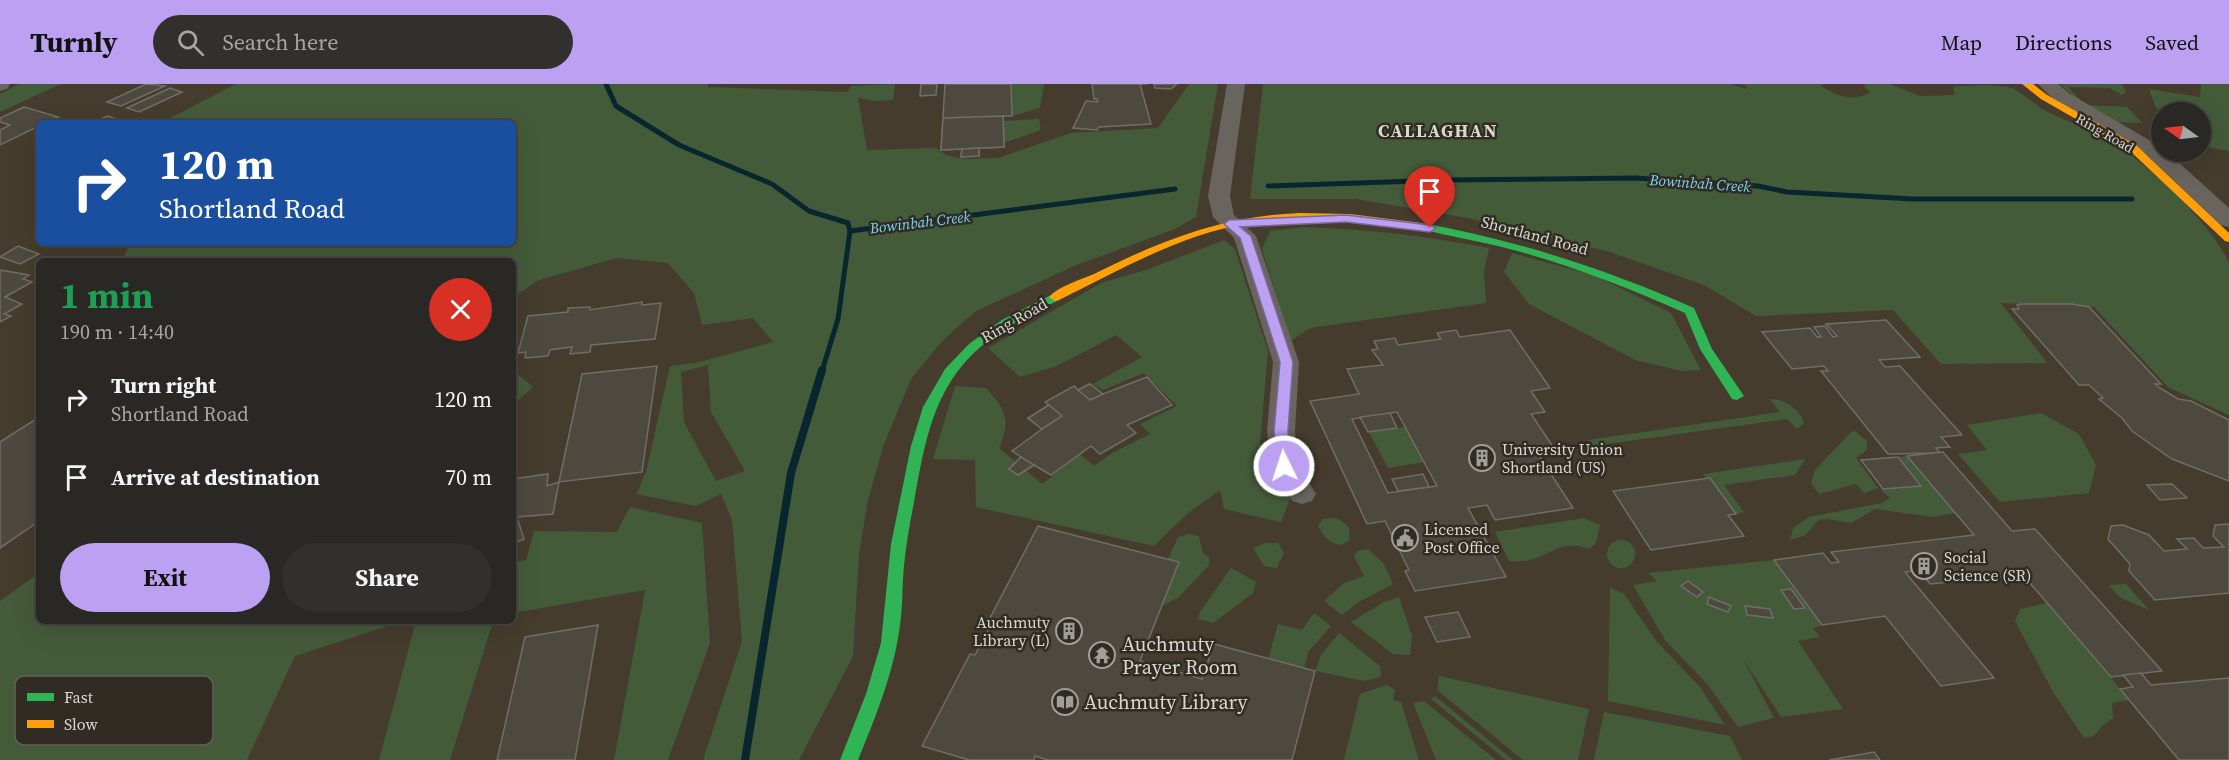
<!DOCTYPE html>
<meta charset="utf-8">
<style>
body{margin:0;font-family:"Source Serif 4",serif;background:#32302c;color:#f1f3f6;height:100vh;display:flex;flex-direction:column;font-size:22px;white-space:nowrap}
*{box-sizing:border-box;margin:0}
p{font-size:20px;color:#a5a6a6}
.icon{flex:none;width:33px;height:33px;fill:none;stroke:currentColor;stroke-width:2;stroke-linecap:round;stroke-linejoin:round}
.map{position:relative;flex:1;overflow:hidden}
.details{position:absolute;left:36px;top:174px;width:480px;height:366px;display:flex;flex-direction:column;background:#2a2824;border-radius:9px;box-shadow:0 6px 24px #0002,0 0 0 2px #464441}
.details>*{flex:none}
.guide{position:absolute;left:36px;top:36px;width:480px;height:126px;border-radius:9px;box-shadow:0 6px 24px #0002,0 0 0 2px #464441;background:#1a4fa0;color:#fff;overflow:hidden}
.needle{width:39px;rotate:284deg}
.fabs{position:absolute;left:2151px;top:18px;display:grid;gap:12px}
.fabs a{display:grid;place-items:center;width:60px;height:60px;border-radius:50%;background:#2a2824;box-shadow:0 6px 24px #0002,0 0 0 2px #464441;font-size:30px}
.pin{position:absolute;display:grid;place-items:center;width:51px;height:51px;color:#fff;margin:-62px -26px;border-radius:50% 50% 50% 0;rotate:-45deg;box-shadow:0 0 6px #0007}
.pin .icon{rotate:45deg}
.me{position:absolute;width:66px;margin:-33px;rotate:356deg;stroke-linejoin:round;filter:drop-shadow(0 0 4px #0008)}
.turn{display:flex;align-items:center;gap:21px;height:126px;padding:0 24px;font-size:27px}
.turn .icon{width:78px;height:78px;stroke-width:2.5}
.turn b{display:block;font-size:42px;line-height:51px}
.round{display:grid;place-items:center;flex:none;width:63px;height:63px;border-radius:32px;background:#32302c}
.head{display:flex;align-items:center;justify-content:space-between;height:102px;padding:0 24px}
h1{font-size:36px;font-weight:700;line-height:45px;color:#1e9e55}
.button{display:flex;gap:12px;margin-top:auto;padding:12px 24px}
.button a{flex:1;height:69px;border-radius:36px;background:#bca0f2;color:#111;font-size:24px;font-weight:700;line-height:69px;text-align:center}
.button a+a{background:#32302c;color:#f1f3f6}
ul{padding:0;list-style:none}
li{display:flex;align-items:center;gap:18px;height:78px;padding:0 24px}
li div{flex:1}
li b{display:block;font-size:22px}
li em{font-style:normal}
header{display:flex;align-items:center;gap:36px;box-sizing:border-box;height:84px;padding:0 30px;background:#bca0f2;color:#111}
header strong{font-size:28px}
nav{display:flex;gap:33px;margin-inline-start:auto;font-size:21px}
.search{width:420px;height:54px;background:#32302c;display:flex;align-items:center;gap:15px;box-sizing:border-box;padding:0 21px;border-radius:33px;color:#a5a6a6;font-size:22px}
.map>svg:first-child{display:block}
.education{fill:#453c2d;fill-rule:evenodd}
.green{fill:#445b3a;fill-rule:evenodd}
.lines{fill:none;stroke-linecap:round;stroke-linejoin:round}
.stream-far1{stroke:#08262d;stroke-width:5}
.stream{stroke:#08262d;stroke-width:8}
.building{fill:#4e493f;stroke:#706d69;stroke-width:1.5;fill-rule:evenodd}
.street{fill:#69645e;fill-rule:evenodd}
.fast{fill:#30b455;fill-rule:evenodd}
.slow{fill:#ff9f0a;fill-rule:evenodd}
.route{fill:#bca0f2;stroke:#7a689d;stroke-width:1.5}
.labels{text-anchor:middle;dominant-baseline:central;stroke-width:5;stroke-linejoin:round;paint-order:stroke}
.far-street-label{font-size:14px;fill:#dad7d1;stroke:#312c23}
.far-water-label{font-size:15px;font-style:italic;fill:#78d7f5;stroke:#312c23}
.street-label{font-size:16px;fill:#dad7d1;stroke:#312c23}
.poi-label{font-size:16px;fill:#dad7d1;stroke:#312c23;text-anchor:start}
.far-district-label{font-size:18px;font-weight:bold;letter-spacing:1.5px;fill:#dad7d1;stroke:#312c23}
.near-poi-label{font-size:20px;fill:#dad7d1;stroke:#312c23;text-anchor:start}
.key{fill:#312c23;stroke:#645f57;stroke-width:1.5}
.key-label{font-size:16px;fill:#dad7d1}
</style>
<header>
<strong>Turnly</strong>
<div class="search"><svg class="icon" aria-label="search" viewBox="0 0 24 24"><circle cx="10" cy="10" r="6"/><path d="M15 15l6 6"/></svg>Search here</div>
<nav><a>Map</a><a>Directions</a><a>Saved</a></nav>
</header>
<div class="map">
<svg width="2229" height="676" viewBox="0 0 2229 676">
<rect width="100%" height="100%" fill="#383530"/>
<!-- education -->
<path class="education" d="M 12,0 L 2229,0 L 2229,676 L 0,676 L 0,7 ZM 2162,28 L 2200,28 L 2200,68 L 2162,68 ZM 39,39 L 513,39 L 513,159 L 39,159 ZM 39,177 L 513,177 L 513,537 L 39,537 Z"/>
<!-- green -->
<g class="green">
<polygon points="19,0 61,0 0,28 0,10"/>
<path d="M 236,0 L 708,0 L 708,3 L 848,8 L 851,2 L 895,0 L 893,16 L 875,17 L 858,14 L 867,66 L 936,64 L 946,71 L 964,75 L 998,74 L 1071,49 L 1158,44 L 1189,0 L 1218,0 L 1196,133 L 1175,145 L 1074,182 L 976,227 L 943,256 L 911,295 L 883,363 L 868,416 L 859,470 L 853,572 L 799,676 L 703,676 L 742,557 L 732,436 L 721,410 L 696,422 L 636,410 L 646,388 L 670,282 L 700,278 L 773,258 L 753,234 L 702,241 L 694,209 L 668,179 L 617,174 L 539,196 L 513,213 L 513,177 L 122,177 L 130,159 L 513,159 L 513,39 L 173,39 L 172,33 ZM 708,281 L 711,328 L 745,387 L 716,397 L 684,338 L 681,288 Z"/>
<polygon points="1011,0 1044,0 1040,24 1012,32"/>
<path d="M 1263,0 L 1731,0 L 1746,5 L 1747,2 L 1740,0 L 1822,0 L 1821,2 C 1838,12 1852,19 1870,8 L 1864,2 L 1866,0 L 1890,0 L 1920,12 L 1955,11 L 1953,3 C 1970,1 1996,0 2012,4 C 2024,10 2035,21 2046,27 C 2065,37 2086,43 2105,54 C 2144,76 2211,138 2229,179 L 2229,331 L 2168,303 L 2094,223 L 2001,219 L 2047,279 L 1941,280 L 1893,226 L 1756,232 L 1704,201 L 1610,168 L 1468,134 L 1356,115 L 1250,115 Z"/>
<polygon points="2060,0 2122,0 2126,8 2122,11 2110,4 2068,3 2085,21 2127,23 2142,39 2115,38 2090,28"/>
<polygon points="2201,0 2229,0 2229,67 2212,64 2201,54 2200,28 2162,28 2156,24 2149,5 2200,13"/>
<polygon points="1039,35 1041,46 1004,59 1003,37"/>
<path d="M 1303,143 C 1366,145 1427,152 1489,164 L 1484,188 L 1486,219 L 1310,244 L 1291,257 L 1262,165 L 1270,147 Z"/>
<path d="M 1224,156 L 1235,165 L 1268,267 L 1260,360 L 1264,384 L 1293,407 L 1281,438 L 1224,425 L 1220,406 L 1187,430 L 1154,462 L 976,423 L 975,376 L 933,375 L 955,302 L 986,304 C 1006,326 1011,336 999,364 L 1042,400 L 1080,370 L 1094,382 L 1112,369 L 1150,350 L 1140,340 L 1177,322 L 1144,289 L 1103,306 L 1093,300 L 1142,273 L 1116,251 L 1057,282 L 1020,293 L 988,264 L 1101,199 L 1149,185 Z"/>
<polygon points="1512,169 1596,192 1671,229 1701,286 1682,287 1635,276 1529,220 1504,188"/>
<polygon points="513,286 533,303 513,321"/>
<path d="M 1770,315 C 1785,315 1800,325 1804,339 L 1797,345 L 1787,335 L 1592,362 L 1588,356 L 1780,328 Z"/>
<polygon points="2041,329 2079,350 2096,381 2089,409 2000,418 1958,370 1987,366 1967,341"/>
<polygon points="1405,343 1425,378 1388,384 1369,348"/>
<polygon points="1855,347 1867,357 1867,366 1856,374 1878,404 1864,409 1856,400 1819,410 1811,399 1815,386 1851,348"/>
<polygon points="1907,372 1955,429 1933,433 1875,425 1851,439 1827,435 1818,436 1806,451 1790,456 1793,444 1809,433 1882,419 1890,414 1881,406 1921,402 1898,373"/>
<polygon points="1805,375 1795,391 1724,401 1744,428 1736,430 1703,390"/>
<polygon points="630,423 702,439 710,559 668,676 614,676 645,506 513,529 513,479 526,476 534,447 617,448"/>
<path d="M 1336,434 C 1347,440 1351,442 1349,456 L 1342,461 C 1329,460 1324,453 1318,442 L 1323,435 Z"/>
<path d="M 1584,434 L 1600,441 L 1596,459 L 1590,465 C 1553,452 1546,482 1509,477 L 1495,448 Z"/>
<polygon points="1189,450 1199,452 1203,469 1209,473 1209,481 1179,513 1162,522 1179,478 1168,475 1178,453"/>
<circle cx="1621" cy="470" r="14"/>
<polygon points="1266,459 1278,459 1284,468 1277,484 1264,482 1253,464"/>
<polygon points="1368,465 1384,480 1393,500 1357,519 1342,531 1324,517 1344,499 1364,492 1354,472 1357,467"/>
<polygon points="1774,476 1822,541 1813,544 1820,553 1798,557 1843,625 1781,633 1743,575 1774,634 1738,643 1708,601 1665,556 1633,501 1657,497 1648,489"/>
<polygon points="1231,484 1256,498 1253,509 1213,539 1198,535 1200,528"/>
<polygon points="39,489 39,537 403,537 295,572 247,676 0,676 0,517"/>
<polygon points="2126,500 2149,526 2121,514 2108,501"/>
<polygon points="1610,503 1624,510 1657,558 1700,603 1725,641 1608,617"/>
<polygon points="1399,513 1412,552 1410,571 1393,570 1351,538 1384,518"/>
<polygon points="2047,519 2130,616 2112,619 2113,634 2103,641 2094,652 2084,654 2053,608 2015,537 2020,525"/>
<polygon points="1314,529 1331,542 1309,567 1304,584 1268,575 1278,540 1302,546"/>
<polygon points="416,537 493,537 450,676 379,676"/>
<polygon points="1339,549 1380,582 1381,593 1364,597 1315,587 1321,571"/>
<polygon points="1439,592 1589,625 1578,676 1523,676 1437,606"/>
<polygon points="1387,601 1395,606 1393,616 1401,618 1419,676 1344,676 1360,610"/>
<polygon points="1435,612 1513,676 1506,676 1431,615"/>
<polygon points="1424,617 1496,676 1436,676 1413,619"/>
<polygon points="1604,628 1730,652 1742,676 1594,676"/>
</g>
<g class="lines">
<!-- stream-far1 -->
<g class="stream-far1">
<polyline points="606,0 616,22 679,61 772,100 809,127 848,139 850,147 1175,105"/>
<polyline points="1268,102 1446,96 1636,94 1758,102 1787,108 1913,115 2132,115"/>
<polyline points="822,287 838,235 850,147"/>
</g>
<!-- stream -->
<polyline class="stream" points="745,676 791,389 822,286"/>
</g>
<!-- building -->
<g class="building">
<polygon points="146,0 165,2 121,22 107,18"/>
<polygon points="921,0 937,0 936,11 920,12"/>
<polygon points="945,0 1011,0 1012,32 1003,32 1004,63 979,64 979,72 961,73 962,65 941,66"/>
<polygon points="1092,0 1147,0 1140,0 1151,40 1099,43 1097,46 1073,44 1086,17 1098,18 1097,15 1094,15"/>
<polygon points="1154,0 1177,0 1171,5 1155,4"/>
<polygon points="170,4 182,8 139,28 127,24"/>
<polygon points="24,23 58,33 39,39 39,42 0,61 0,46 10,41 0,38 0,34"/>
<polygon points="107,32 130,39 91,39"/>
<polygon points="1003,32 1004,63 941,66 943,34"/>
<polygon points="979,64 979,72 961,73 962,65"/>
<polygon points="18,162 39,170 20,180 0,173"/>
<polygon points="0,186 29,191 23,195 32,198 5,213 22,220 4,230 11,232 0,238"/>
<polygon points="642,218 642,221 661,219 655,255 591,261 590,268 570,270 572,263 550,266 548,272 525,274 526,268 518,269 528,232 568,228 568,224 590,223 590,226"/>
<polygon points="2021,220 2072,220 2089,223 2161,300 2155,300 2160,304 2178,315 2191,317 2229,336 2229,397 2172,375 2132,347 2122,334 2099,315 2103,314 2089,301 2079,301 2012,225 2019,225 2017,221"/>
<polygon points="1886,236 1920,273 1879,276 1885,283 1900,282 1962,351 1941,353 1950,363 1936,364 1940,369 1888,370 1821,287 1828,287 1824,282 1792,285 1762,248 1810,244 1817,253 1821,253 1814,243 1825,242 1833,253 1837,252 1826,240"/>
<path d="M 1456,246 L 1460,253 L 1510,246 L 1550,304 L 1531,307 L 1545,328 L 1531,330 L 1556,367 L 1538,370 L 1573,424 L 1495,436 L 1487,421 L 1468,424 L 1506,493 L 1415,507 L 1405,487 L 1409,486 L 1385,437 L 1367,440 L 1310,317 L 1359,310 L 1347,285 L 1383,281 L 1372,266 L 1378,265 L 1374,257 L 1395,254 L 1398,261 L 1441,255 L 1437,249 ZM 1397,328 L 1425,380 L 1437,402 L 1388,409 L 1352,335 Z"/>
<polygon points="657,282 642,388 559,398 582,290"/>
<polygon points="1147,293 1172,321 1127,341 1136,349 1100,370 1091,362 1051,391 1034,381 1018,391 1009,385 1021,373 1012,367 1042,345 1028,334 1049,321 1045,318 1074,302 1078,306 1090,300 1103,310"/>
<polygon points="1090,300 1103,310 1090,316 1078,306"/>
<polygon points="1049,321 1062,332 1042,345 1028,334"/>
<polygon points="1390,329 1397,344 1368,348 1360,333"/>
<polygon points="39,333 39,437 0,464 0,358"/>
<polygon points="1943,368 2012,447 2035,445 2162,587 2111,593 2023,491 1930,500 1919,486 1905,488 1994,594 1941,602 1885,532 1822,541 1774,476 1823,469 1831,479 1839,478 1831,468 1974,451 1907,372"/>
<polygon points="1021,373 1034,381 1018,391 1009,385"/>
<polygon points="1898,373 1921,402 1883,405 1861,376"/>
<polygon points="548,390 547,402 559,398 553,430 517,433 524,455 513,460 513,395"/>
<polygon points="1423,390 1429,403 1398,407 1392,395"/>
<polygon points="1710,394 1736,430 1728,431 1744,452 1651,466 1613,407"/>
<polygon points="2172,400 2187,414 2160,416 2147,401"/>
<polygon points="2229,440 2229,509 2155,516 2129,487 2130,480 2108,455 2111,442 2123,441 2149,451 2164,467 2187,465 2177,455 2194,454 2203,464 2224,463 2213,452 2215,441"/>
<polygon points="1038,442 1179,478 1140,577 1202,595 1214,560 1315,587 1292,676 1048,676 1035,672 1034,676 969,676 922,662 970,570 975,571 994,535 990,534"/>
<polygon points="1688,497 1703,508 1697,513 1681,502"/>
<polygon points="1791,505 1805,524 1794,525 1781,506"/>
<polygon points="1709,513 1731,522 1728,528 1707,520"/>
<polygon points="1745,522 1770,525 1773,534 1747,531"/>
<polygon points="1458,528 1470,553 1437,558 1425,533"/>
<polygon points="598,541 575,676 497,676 525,553"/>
<polygon points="2141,589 2151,601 2229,594 2229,676 2179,676 2120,605 2133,603 2123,591"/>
<polygon points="1874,668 1880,676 1829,676"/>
</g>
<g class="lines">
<!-- street -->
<g class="street">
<polygon points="0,0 10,0 7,5 0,7"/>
<polygon points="1227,0 1245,0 1230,112 1234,131 1256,152 1299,278 1295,347 1298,381 1316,410 1312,417 1302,420 1292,417 1270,382 1267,347 1273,278 1234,154 1213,133 1208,112"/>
<polygon points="2038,0 2058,0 2070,10 2161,63 2162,68 2167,68 2229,124 2229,143 2221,141 2147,71 2056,18"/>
</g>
<!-- fast -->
<g class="fast">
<path d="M 1421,139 C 1516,156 1606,185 1694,224 L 1712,265 L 1744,312 L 1737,316 L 1732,315 L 1700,265 L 1685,229 C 1631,205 1577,184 1521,168 C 1486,158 1452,153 1417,144 L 1415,142 Z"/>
<path d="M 1055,209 L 1061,213 L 1059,216 C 1027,232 993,248 968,275 C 931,314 923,368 914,418 C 910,439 906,460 904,482 C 902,501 903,521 900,541 C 894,588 876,632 858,676 L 840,676 L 866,610 L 881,559 L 891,460 L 911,362 L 923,323 L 945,285 L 969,260 L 1002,236 Z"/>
</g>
<!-- slow -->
<g class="slow">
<polygon points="2022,0 2033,0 2047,11 2136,61 2229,149 2229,158 2225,157 2128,65 2041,15"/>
<path d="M 1300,129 L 1350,130 L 1421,139 L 1427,142 L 1421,145 C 1365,137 1307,131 1251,139 C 1183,149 1120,186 1059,216 L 1055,217 L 1049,213 C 1059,202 1080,196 1094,190 C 1162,156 1223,132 1300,129 Z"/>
</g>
</g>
<!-- route -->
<polygon class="route" points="1346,131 1430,141 1436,144 1430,148 1346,138 1240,143 1251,152 1293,278 1288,347 1291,382 1284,387 1277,382 1274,347 1280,278 1240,154 1224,140 1229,136"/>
<!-- icons -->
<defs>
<symbol id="building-ring" viewBox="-11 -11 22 22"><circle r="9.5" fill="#312c23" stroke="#a19e99" stroke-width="1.5"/><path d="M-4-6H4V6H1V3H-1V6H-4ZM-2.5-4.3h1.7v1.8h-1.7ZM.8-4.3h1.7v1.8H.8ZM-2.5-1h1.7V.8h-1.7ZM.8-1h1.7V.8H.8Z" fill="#a19e99"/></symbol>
<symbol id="civic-ring" viewBox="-11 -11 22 22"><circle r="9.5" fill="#312c23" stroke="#a19e99" stroke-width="1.5"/><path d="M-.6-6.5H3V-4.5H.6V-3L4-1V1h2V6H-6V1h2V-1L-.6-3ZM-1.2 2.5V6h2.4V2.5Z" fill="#a19e99"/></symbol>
<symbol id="temple-ring" viewBox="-11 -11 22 22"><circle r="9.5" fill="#312c23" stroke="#a19e99" stroke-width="1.5"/><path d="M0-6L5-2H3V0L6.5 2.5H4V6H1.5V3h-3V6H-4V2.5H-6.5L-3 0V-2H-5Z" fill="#a19e99"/></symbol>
<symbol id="library-ring" viewBox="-11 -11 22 22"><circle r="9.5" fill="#312c23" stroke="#a19e99" stroke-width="1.5"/><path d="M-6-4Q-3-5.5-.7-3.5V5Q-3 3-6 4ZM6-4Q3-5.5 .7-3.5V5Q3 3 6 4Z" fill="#a19e99"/></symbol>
</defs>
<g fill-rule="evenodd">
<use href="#building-ring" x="1467" y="359" width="30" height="30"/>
<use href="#civic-ring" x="1390" y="439" width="30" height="30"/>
<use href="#building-ring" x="1909" y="467" width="30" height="30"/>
<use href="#building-ring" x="1054" y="532" width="30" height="30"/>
<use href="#temple-ring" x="1087" y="556" width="30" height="30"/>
<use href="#library-ring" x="1050" y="603" width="30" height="30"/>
</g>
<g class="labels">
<!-- far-street labels -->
<g class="far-street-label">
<text transform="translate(2105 49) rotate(30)">Ring Road</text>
</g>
<!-- far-water labels -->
<g class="far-water-label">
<text transform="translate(1700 99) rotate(4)">Bowinbah Creek</text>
<text transform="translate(920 138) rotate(-7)">Bowinbah Creek</text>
</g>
<!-- street labels -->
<g class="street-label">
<text transform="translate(1535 151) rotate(15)">Shortland Road</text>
<text transform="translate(1014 236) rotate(-30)">Ring Road</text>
</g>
<!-- poi labels -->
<g class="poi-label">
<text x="1502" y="365">University Union<tspan x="1502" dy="18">Shortland (US)</tspan></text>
<text x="1424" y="445">Licensed<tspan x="1424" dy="18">Post Office</tspan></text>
<text x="1944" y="473">Social<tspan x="1944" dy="18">Science (SR)</tspan></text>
<text x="1050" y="538" text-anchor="end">Auchmuty<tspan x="1050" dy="18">Library (L)</tspan></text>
</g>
<!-- far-district labels -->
<g class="far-district-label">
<text x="1438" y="46">CALLAGHAN</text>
</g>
<!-- near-poi labels -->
<g class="near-poi-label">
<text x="1122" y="560">Auchmuty<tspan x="1122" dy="23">Prayer Room</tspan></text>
<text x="1084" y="618">Auchmuty Library</text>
</g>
</g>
<!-- legend -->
<rect x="15" y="592" width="198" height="69" rx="9" class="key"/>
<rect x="27" y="609" width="27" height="8" fill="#30b455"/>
<rect x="27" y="636" width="27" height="8" fill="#ff9f0a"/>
<g class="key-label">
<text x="64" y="619">Fast</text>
<text x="64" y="646">Slow</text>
</g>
</svg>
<div class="fabs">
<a><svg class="needle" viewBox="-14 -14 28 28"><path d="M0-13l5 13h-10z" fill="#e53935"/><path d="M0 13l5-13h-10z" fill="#a5a6a6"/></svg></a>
</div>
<div class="pin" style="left:1430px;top:144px;background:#d93025"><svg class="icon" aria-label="arrive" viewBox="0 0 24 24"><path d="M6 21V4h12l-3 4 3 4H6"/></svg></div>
<svg class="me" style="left:1284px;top:382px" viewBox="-20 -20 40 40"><circle r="17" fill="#bca0f2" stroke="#fff" stroke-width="3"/><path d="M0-11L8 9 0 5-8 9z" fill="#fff"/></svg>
<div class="guide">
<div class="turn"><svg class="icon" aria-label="right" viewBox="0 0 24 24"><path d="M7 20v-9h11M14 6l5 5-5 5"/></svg><div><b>120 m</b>Shortland Road</div></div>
</div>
<section class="details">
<div class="head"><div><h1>1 min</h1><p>190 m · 14:40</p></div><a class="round" style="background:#d93025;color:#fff"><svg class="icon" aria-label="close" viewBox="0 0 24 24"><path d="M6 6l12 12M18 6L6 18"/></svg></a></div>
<ul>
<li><svg class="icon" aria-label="right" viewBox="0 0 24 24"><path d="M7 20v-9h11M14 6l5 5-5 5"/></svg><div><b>Turn right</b><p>Shortland Road</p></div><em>120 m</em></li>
<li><svg class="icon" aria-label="arrive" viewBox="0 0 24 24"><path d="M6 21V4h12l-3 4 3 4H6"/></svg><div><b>Arrive at destination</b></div><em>70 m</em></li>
</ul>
<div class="button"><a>Exit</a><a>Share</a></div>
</section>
</div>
